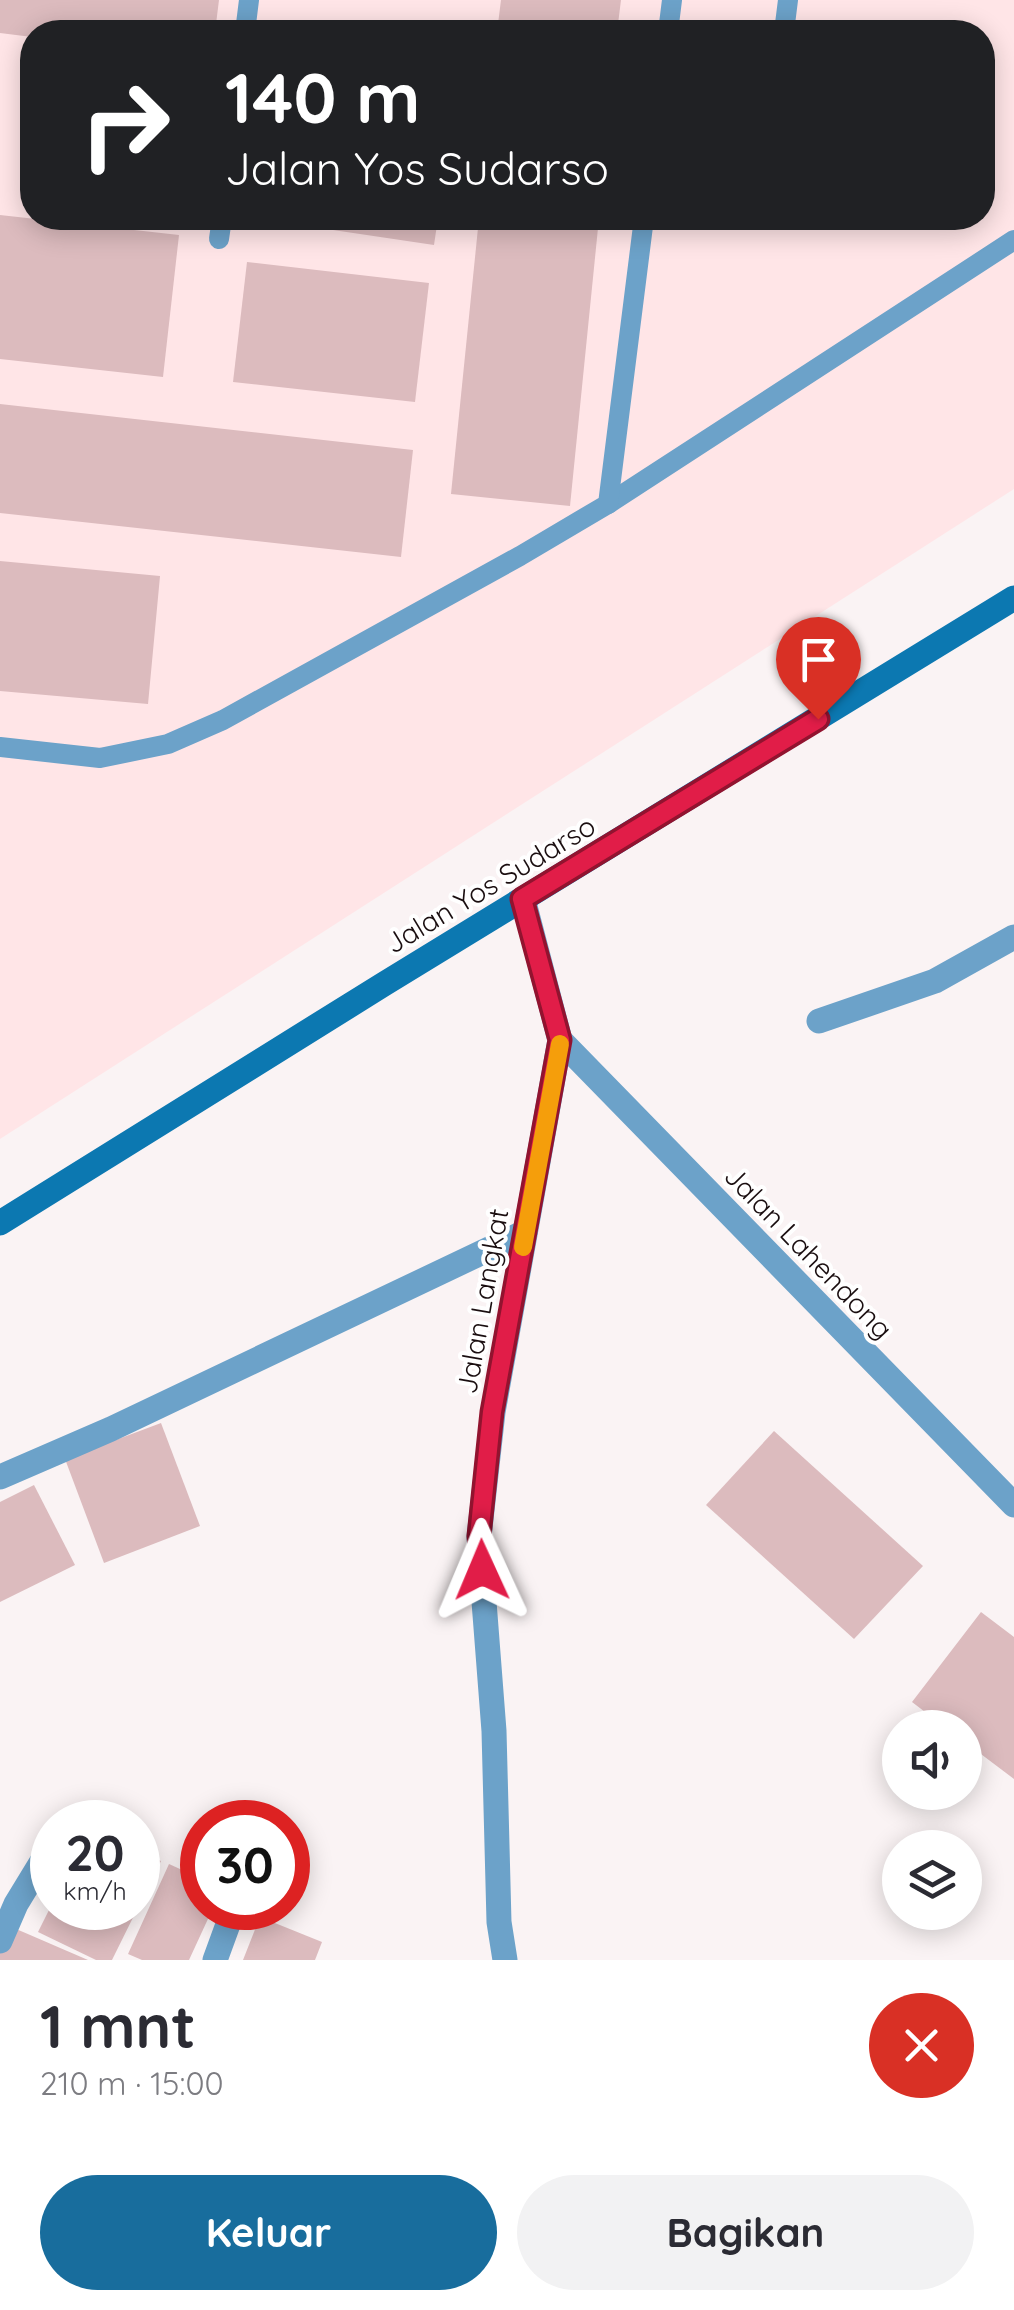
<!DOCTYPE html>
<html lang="id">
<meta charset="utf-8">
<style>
body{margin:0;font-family:Quicksand,sans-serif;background:#f2f2f3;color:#2b2b33;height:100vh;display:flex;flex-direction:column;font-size:38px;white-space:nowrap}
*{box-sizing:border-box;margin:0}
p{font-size:32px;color:#7c7c81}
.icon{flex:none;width:55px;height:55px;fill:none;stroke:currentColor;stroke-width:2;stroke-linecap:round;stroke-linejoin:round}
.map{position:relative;height:1960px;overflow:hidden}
.side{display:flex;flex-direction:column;background:#fff;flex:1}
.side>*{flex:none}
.banner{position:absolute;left:20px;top:20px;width:975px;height:210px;border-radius:40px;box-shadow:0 5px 25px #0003;background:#202124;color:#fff;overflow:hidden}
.tools{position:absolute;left:882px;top:1710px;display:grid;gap:20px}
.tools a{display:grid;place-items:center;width:100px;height:100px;border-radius:50%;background:#fff;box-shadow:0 5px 25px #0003;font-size:50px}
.speed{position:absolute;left:30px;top:1800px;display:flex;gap:20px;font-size:50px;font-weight:700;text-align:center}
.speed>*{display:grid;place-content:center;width:130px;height:130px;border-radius:50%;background:#fff;box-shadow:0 5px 25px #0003;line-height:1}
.speed small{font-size:25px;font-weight:400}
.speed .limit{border:15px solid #d22;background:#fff;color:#111}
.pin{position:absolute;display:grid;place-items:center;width:85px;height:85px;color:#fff;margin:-102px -42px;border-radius:50% 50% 50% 0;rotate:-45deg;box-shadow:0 0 10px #0007}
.pin .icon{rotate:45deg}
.me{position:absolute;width:110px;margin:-55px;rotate:359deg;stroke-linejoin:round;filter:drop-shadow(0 0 8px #0008)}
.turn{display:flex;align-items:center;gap:35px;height:210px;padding:0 40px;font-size:45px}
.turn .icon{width:130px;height:130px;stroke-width:2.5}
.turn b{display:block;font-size:70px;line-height:85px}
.round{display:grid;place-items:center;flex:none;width:105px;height:105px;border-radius:52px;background:#f2f2f3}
.head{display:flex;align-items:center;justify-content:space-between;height:170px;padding:0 40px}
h1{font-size:60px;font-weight:700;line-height:75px}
.primary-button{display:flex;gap:20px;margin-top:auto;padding:20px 40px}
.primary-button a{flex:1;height:115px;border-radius:60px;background:#186d9d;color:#fff;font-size:40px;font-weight:700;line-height:115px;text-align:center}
.primary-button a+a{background:#f2f2f3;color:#2b2b33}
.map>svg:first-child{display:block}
.built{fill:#ffe5e7;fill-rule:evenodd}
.building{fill:#dcbbbe}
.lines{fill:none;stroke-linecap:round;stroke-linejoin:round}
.lane{stroke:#6ca2c9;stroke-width:20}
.street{stroke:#6ca2c9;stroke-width:25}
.secondary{stroke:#0c78b1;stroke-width:25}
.route-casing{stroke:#92132f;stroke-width:25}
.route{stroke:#e11d48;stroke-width:18}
.slow{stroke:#f59e0b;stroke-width:18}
.labels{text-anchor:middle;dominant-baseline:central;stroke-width:8;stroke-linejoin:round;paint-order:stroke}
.street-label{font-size:28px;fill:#1a0e10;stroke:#fff}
</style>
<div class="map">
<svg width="1014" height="1960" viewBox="0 0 1014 1960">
<rect width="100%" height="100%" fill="#faf3f4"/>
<!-- built -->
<path class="built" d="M 0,0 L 1014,0 L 1014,489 L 0,1139 ZM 32,32 L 982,32 L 982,218 L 32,218 Z"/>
<!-- building -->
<g class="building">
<polygon points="0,0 219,0 215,32 32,32 32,37 0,33"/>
<polygon points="501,0 621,0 617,32 497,32"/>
<polygon points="0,215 179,235 163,377 0,359"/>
<polygon points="252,218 438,218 434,245"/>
<polygon points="479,218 599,218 570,506 451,494"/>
<polygon points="247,262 429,283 415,402 233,382"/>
<polygon points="0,404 413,450 401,557 0,513"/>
<polygon points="0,561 160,576 148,704 0,691"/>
<polygon points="161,1423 200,1526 104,1563 65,1459"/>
<polygon points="774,1431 923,1566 854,1639 706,1505"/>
<polygon points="34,1485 75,1565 0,1602 0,1502"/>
<polygon points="981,1612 1014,1637 1014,1779 965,1742 965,1728 946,1728 912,1702"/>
<polygon points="138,1850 161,1861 112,1960 96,1960 38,1932 50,1908 138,1908"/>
<polygon points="169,1864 202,1879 202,1908 213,1908 189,1960 142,1960 128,1954"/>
<polygon points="260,1917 322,1942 315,1960 243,1960"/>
<polygon points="0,1922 88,1960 0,1960"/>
</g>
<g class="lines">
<!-- lane -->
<g class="lane">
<polyline points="245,32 249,0"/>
<polyline points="668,32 672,0"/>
<polyline points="784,32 788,0"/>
<polyline points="219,239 222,218"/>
<polyline points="608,504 1014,240"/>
<polyline points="0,747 100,758 168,744 223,720 520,556 608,504 644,218"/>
</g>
<!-- street -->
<g class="street">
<polyline points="819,1021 935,981 1014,937"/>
<polyline points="560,1040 1014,1505"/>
<polyline points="0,1477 111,1429 525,1232"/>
<polyline points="0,1941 16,1904 52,1845"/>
<polyline points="215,1960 234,1908"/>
<polyline points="505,1960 499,1922 494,1731 479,1537 493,1412 560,1040 523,899"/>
</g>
<!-- secondary -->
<polyline class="secondary" points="0,1223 384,984 1014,598"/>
</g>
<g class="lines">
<defs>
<polyline id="route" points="482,1570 479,1536 492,1412 560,1040 522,899 818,719"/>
</defs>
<!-- route casing -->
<use href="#route" class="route-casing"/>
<!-- route -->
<use href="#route" class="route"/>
<!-- slow -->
<polyline class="slow" points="523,1247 560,1044"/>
</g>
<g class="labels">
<!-- street labels -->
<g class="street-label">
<text transform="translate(490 884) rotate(-31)">Jalan Yos Sudarso</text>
<text transform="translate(809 1252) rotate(46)">Jalan Lahendong</text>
<text transform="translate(482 1301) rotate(-80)">Jalan Langkat</text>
</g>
</g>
</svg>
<div class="tools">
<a><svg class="icon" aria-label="sound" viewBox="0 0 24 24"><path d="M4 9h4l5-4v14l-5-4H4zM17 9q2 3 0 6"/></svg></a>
<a><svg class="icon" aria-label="layers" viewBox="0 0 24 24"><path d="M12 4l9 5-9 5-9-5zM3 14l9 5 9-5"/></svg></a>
</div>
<div class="speed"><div>20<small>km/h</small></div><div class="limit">30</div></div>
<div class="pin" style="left:818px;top:719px;background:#d93025"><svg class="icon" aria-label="arrive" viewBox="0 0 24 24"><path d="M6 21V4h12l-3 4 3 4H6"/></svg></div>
<svg class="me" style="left:482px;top:1570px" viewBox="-20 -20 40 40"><path d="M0-17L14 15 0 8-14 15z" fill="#e11d48" stroke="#fff" stroke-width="4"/></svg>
<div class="banner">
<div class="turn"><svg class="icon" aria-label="right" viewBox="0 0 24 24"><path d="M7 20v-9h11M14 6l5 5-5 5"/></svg><div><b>140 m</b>Jalan Yos Sudarso</div></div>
</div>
</div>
<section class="side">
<div class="head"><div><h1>1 mnt</h1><p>210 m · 15:00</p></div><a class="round" style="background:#d93025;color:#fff"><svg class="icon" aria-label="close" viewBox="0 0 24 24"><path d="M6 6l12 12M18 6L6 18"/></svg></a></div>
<div class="primary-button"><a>Keluar</a><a>Bagikan</a></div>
</section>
